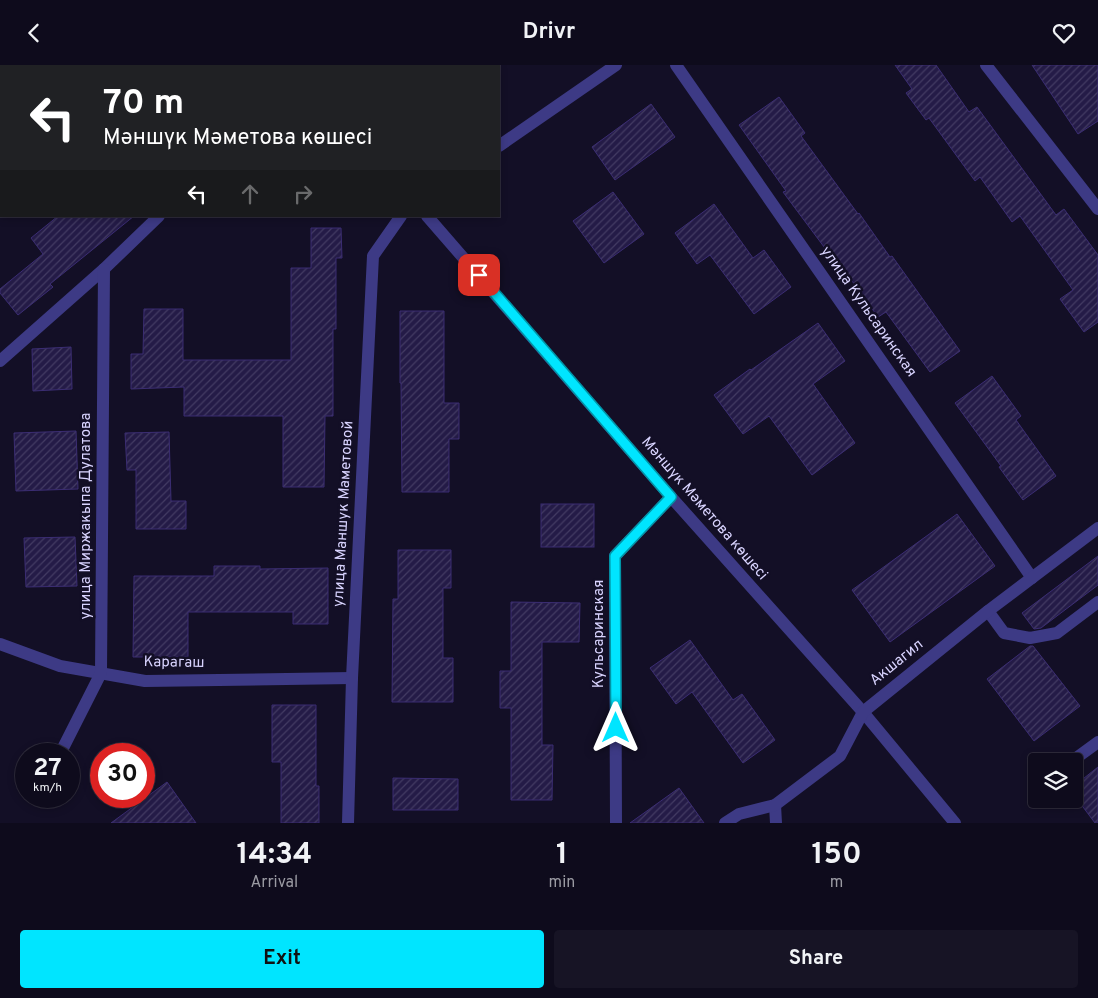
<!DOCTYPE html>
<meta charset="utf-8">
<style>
body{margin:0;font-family:Overpass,sans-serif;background:#171425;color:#f1f3f6;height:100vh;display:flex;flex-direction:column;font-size:19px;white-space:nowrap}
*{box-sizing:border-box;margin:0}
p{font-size:16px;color:#9b9ba3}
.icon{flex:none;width:28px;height:28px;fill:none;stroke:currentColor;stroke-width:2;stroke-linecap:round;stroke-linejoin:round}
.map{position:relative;height:758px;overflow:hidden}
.sheet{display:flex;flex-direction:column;background:#0e0b1c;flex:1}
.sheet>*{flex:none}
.guide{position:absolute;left:0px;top:0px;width:500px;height:152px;box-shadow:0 2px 8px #0003,0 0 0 1px #2e2b3b;background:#202124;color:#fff;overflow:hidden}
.buttons{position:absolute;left:1028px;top:688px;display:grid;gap:10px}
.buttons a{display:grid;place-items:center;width:55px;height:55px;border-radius:5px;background:#0e0b1c;box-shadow:0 2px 8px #0003,0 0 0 1px #2e2b3b;font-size:25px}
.speed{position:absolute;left:15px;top:678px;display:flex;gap:10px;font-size:25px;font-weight:700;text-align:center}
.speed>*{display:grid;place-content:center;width:65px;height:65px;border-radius:50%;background:#0e0b1c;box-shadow:0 2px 8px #0003,0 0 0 1px #2e2b3b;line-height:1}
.speed small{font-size:12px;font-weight:400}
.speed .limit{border:8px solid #d22;background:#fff;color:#111}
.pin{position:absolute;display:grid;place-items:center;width:42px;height:42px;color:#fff;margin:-21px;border-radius:10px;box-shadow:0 2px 8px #0006}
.me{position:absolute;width:55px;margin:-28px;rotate:0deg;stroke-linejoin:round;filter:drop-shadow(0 0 4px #0008)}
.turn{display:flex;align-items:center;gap:18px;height:105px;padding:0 20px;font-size:22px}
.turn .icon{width:65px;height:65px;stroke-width:2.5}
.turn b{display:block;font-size:35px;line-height:42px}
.lanes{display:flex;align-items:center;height:48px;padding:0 20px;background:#0003;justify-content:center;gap:25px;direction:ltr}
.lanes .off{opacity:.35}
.eta{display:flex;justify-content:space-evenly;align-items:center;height:85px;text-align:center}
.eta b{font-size:30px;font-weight:700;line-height:35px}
.button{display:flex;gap:10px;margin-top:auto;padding:10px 20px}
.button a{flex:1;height:58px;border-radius:5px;background:#00e5ff;color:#111;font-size:20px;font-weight:700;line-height:58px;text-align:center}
.button a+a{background:#171425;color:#f1f3f6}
header{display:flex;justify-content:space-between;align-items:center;height:65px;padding:0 20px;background:#0e0b1c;font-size:22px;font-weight:700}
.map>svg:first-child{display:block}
.building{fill:url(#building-hatch);stroke:#3b2d73}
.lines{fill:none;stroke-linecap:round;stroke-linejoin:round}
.minor{stroke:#3d3a85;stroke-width:12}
.route-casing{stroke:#0095a6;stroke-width:12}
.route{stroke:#00e5ff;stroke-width:9}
.labels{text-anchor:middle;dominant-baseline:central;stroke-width:5;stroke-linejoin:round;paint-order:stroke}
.street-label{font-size:15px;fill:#d9d4ff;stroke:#130f26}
</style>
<header><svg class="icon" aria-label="back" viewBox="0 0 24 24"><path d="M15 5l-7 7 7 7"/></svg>Drivr<svg class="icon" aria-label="heart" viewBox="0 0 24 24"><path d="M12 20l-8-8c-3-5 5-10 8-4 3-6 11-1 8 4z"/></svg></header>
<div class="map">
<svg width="1098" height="758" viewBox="0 0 1098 758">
<defs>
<pattern id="building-hatch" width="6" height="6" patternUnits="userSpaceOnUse" patternTransform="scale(1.25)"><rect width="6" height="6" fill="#241b47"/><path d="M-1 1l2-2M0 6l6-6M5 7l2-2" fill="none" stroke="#433b63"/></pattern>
</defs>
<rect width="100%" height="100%" fill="#130f26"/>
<!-- building -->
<g class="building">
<polygon points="895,0 936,0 969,47 977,42 1056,150 1064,144 1098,190 1098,257 1084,267 1060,234 1073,225 1020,151 1012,157 980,112 975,116 929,53 926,55 906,28 912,24"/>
<polygon points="1032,0 1098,0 1098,56 1078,69"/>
<polygon points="779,32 805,68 801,71 858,149 859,148 890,192 892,191 960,286 930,307 886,247 878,252 847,209 845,210 783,127 786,126 739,60"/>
<polygon points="651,39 675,72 615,115 592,82"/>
<polygon points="613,127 644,169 604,198 573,156"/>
<polygon points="714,139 753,193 764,185 791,222 754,249 710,190 697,199 675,168"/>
<polygon points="58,151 134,151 50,219 53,222 18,250 0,228 0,224 43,189 31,173"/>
<polygon points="311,163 341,163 342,193 336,193 336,264 333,264 333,351 325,351 324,422 283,422 283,351 184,351 184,322 131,324 131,289 143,289 144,244 183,244 183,295 291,295 291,203 311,203"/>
<polygon points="400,246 444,246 444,338 459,338 459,374 449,374 449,427 402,427 401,318 400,318"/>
<polygon points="818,258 845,296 813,319 855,378 812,410 769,351 743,369 714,330 750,304 751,305"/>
<polygon points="71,282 72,324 33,326 32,284"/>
<polygon points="992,311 1021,351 1016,355 1056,411 1023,435 999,402 1001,401 955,338"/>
<polygon points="76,366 78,424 16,426 14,368"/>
<polygon points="169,367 171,436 186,436 186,464 136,464 136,405 127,405 125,368"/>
<rect x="541" y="439" width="53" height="43"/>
<polygon points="957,449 995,501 890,577 852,525"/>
<polygon points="75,472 77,521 26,522 24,473"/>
<polygon points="398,485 451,485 451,523 443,523 443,593 453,593 453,637 392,637 393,534 398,534"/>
<polygon points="1098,491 1098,520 1041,563 1034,564 1022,548"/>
<polygon points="214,501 260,501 260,504 328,503 328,559 293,559 293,547 188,547 188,592 133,592 134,511 214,511"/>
<polygon points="511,537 580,538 579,577 542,577 542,680 553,680 552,735 511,735 511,643 500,643 500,606 511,606"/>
<polygon points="690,575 733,635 742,629 775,675 743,698 692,627 676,639 650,603"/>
<polygon points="1030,581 1033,581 1080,641 1034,676 987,614"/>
<polygon points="272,640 316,640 316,721 319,721 319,758 281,758 281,697 272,697"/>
<polygon points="1098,702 1098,758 1095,758 1074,730 1074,721"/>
<polygon points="393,713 458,714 458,745 393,745"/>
<polygon points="167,717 196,758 111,758"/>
<polygon points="679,723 704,758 630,758"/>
</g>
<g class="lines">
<!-- minor -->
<g class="minor">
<polyline points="306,0 307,1"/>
<polyline points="676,0 1032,513"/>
<polyline points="986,0 1098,144"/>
<polyline points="318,1 319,0"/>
<polyline points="499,81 616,0"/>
<polyline points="427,151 671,432 863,647 955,758"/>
<polyline points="0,296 104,204 159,151"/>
<polyline points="988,546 1004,568 1030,573 1057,568 1098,537"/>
<polyline points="0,579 60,601 145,616 352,613"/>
<polyline points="60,689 101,608 104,204"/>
<polyline points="1072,696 1098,677"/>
<polyline points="775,740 776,758"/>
<polyline points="348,758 352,613 373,191 401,151"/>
<polyline points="616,758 615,491 671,432"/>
<polyline points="725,758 739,749 775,740 840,691 863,647 988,546 1098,463"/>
</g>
</g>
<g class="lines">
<defs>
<polyline id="route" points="479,210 671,432 615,491 616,663"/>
</defs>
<!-- route casing -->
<use href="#route" class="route-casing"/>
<!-- route -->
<use href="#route" class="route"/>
</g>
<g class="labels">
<!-- street labels -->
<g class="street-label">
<text transform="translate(868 247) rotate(55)">улица Кульсаринская</text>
<text transform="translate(704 444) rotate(49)">Мәншүк Мәметова көшесі</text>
<text transform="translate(344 449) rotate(-87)">улица Маншук Маметовой</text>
<text transform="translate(86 451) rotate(-90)">улица Миржакыпа Дулатова</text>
<text transform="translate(599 569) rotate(-90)">Кульсаринская</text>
<text transform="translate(174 598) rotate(1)">Карагаш</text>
<text transform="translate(897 598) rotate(-39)">Акшагил</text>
</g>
</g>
</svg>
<div class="buttons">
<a><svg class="icon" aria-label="layers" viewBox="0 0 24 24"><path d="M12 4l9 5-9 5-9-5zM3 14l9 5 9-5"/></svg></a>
</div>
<div class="speed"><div>27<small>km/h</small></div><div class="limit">30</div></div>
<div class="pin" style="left:479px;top:210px;background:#d93025"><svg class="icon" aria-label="arrive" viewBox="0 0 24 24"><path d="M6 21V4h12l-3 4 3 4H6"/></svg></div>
<svg class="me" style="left:616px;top:663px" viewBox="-20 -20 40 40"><path d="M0-17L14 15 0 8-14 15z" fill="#00e5ff" stroke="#fff" stroke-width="4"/></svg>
<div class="guide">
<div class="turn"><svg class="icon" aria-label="left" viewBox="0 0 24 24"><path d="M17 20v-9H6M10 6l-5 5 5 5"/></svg><div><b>70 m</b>Мәншүк Мәметова көшесі</div></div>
<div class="lanes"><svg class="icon" aria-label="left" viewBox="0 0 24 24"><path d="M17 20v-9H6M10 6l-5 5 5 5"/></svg><svg class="icon off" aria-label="ahead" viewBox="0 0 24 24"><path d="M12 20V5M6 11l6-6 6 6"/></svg><svg class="icon off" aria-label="right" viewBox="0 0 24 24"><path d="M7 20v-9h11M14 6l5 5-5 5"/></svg></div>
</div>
</div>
<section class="sheet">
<div class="eta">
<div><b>14:34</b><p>Arrival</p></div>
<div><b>1</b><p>min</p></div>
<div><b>150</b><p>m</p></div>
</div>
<div class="button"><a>Exit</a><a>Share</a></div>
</section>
